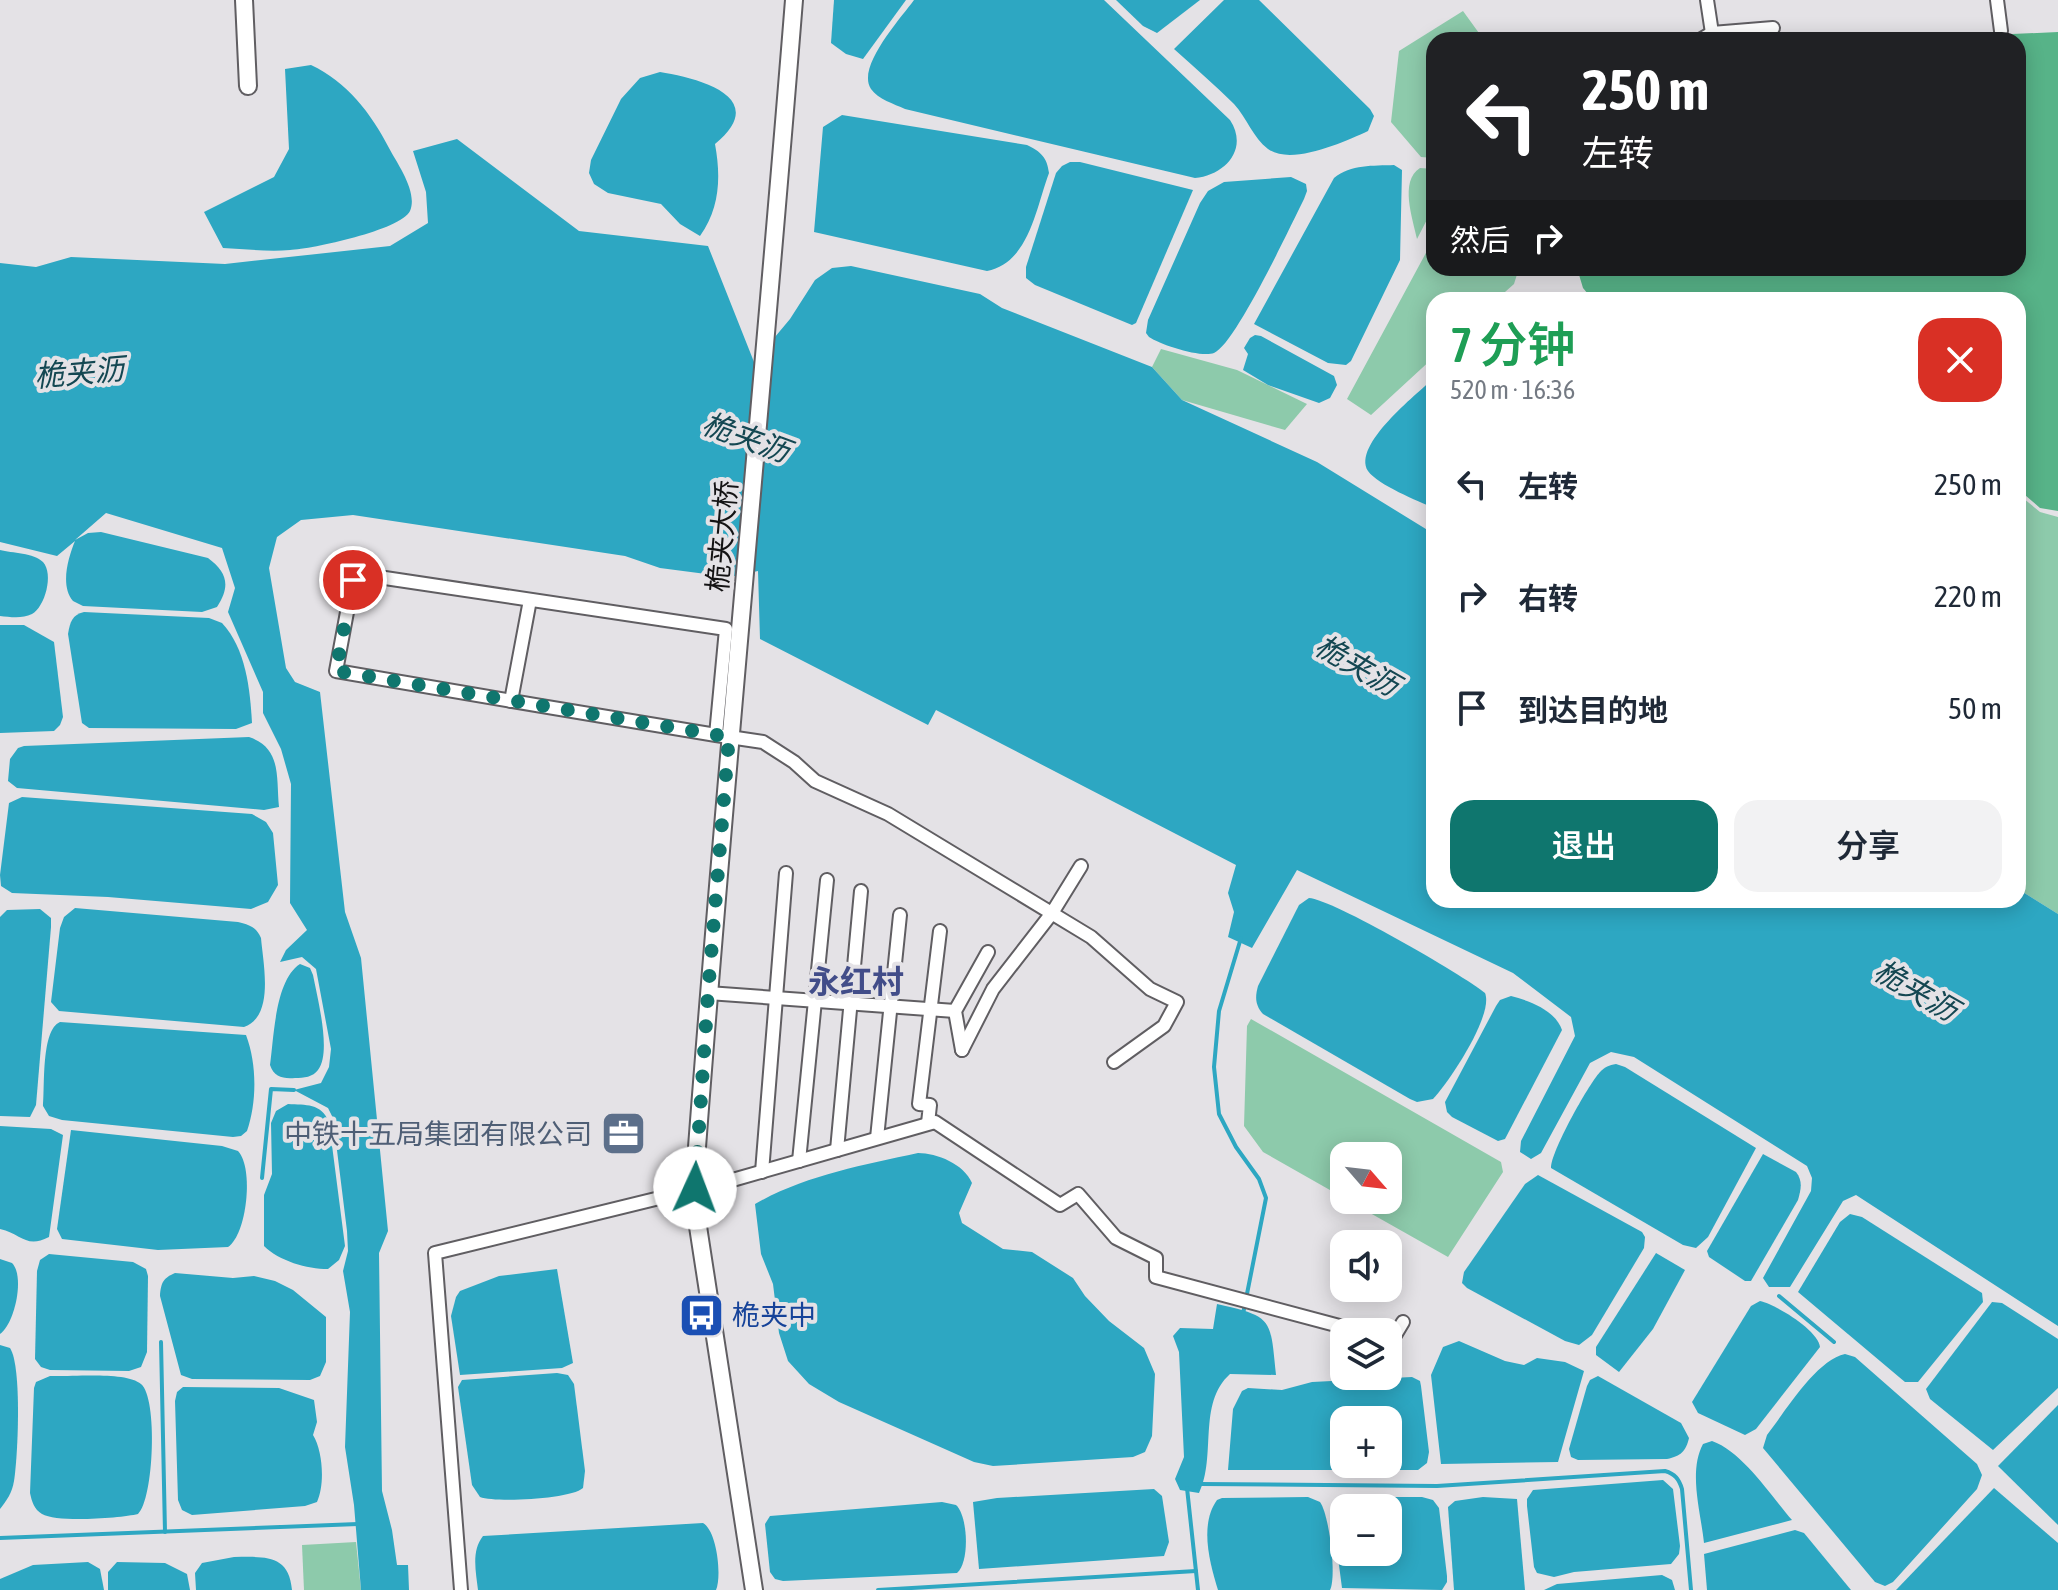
<!DOCTYPE html>
<html lang="zh">
<meta charset="utf-8">
<style>
body{margin:0;font-family:"Asap Condensed","Noto Sans SC",sans-serif;background:#f2f2f3;color:#1f2937;height:100vh;display:flex;flex-direction:column;font-size:30px;white-space:nowrap}
*{box-sizing:border-box;margin:0}
p{font-size:26px;color:#747a83}
.icon{flex:none;width:44px;height:44px;fill:none;stroke:currentColor;stroke-width:2;stroke-linecap:round;stroke-linejoin:round}
.map{position:relative;flex:1;overflow:hidden}
.panel{position:absolute;left:1426px;top:292px;width:600px;height:616px;display:flex;flex-direction:column;background:#fff;border-radius:24px;box-shadow:0 4px 20px #0003}
.panel>*{flex:none}
.top-card{position:absolute;left:1426px;top:32px;width:600px;height:244px;border-radius:24px;box-shadow:0 4px 20px #0003;background:#202124;color:#fff;overflow:hidden}
.needle{width:52px;rotate:118deg}
.fabs{position:absolute;left:1330px;top:1142px;display:grid;gap:16px}
.fabs a{display:grid;place-items:center;width:72px;height:72px;border-radius:16px;background:#fff;box-shadow:0 4px 20px #0003;font-size:40px}
.pin{position:absolute;display:grid;place-items:center;width:68px;height:68px;color:#fff;margin:-34px;border:4px solid #fff;border-radius:50%;box-shadow:0 2px 8px #0007}
.me{position:absolute;width:88px;margin:-44px;rotate:2deg;stroke-linejoin:round;filter:drop-shadow(0 0 6px #0008)}
.turn{display:flex;align-items:center;gap:28px;height:168px;padding:0 24px;font-size:36px}
.turn .icon{width:104px;height:104px;stroke-width:2.5}
.turn b{display:block;font-size:56px;line-height:68px}
.then{display:flex;align-items:center;height:76px;padding:0 24px;background:#0003;gap:16px;font-size:30px}
.round{display:grid;place-items:center;flex:none;width:84px;height:84px;border-radius:24px;background:#f2f2f3}
.headline{display:flex;align-items:center;justify-content:space-between;height:136px;padding:0 24px}
h1{font-size:48px;font-weight:600;line-height:60px;color:#1e9e55}
.button{display:flex;gap:16px;margin-top:auto;padding:16px 24px}
.button a{flex:1;height:92px;border-radius:24px;background:#0f766e;color:#fff;font-size:32px;font-weight:600;line-height:92px;text-align:center}
.button a+a{background:#f2f2f3;color:#1f2937}
ul{padding:0;list-style:none}
li{display:flex;align-items:center;gap:24px;height:112px;padding:0 24px}
li div{flex:1}
li b{display:block;font-size:30px}
li em{font-style:normal}
.map>svg:first-child{display:block}
.green{fill:#8dcaab}
.forest{fill:#57b388}
.water{fill:#2da7c2;fill-rule:evenodd}
.lines{fill:none;stroke-linecap:round;stroke-linejoin:round}
.stream{stroke:#2da7c2;stroke-width:4}
.street-casing{stroke:#605e62;stroke-width:16}
.secondary-casing{stroke:#605e62;stroke-width:20}
.street{stroke:#fff;stroke-width:12}
.secondary{stroke:#fff;stroke-width:16}
.route{stroke:#0f766e;stroke-width:14;stroke-dasharray:0 25.2}
.labels{text-anchor:middle;dominant-baseline:central;stroke-width:8;stroke-linejoin:round;paint-order:stroke}
.street-label{font-size:28px;fill:#141314;stroke:#e4e2e6}
.service-label{font-size:28px;fill:#4e5e75;stroke:#e4e2e6;text-anchor:end}
.transit-label{font-size:28px;fill:#164399;stroke:#e4e2e6;text-anchor:start}
.water-label{font-size:30px;font-style:italic;fill:#144752;stroke:#e4e2e6}
.quarter-label{font-size:32px;font-weight:bold;fill:#424d89;stroke:#e4e2e6}
</style>
<div class="map">
<svg width="2058" height="1590" viewBox="0 0 2058 1590">
<rect width="100%" height="100%" fill="#e4e2e6"/>
<!-- green -->
<g class="green">
<polygon points="1463,11 1484,40 1434,40 1434,158 1421,157 1391,122 1399,51"/>
<path d="M 1420,168 L 1434,169 L 1434,206 L 1417,239 C 1413,219 1399,181 1420,168 Z"/>
<polygon points="1434,238 1434,268 1519,268 1514,284 1496,300 1434,300 1434,357 1371,415 1347,399"/>
<polygon points="1161,349 1237,370 1307,404 1285,430 1182,400 1152,367"/>
<polygon points="2018,494 2040,512 2058,517 2058,914 2018,889"/>
<polygon points="1251,1019 1501,1162 1503,1172 1448,1257 1347,1200 1388,1200 1388,1156 1344,1156 1344,1198 1263,1152 1244,1126 1247,1026"/>
<polygon points="356,1542 361,1590 304,1590 302,1545"/>
</g>
<!-- forest -->
<polygon class="forest" points="2058,32 2058,511 2040,508 2018,489 2018,300 1593,300 1583,288 1577,268 2018,268 2018,40 1982,40 1990,35"/>
<!-- water -->
<g class="water">
<polygon points="834,0 906,0 863,59 846,54 831,43"/>
<path d="M 914,0 L 1104,0 L 1230,120 C 1249,149 1225,175 1195,178 L 905,109 C 894,104 878,99 871,89 C 856,67 901,18 914,0 Z"/>
<polygon points="1116,0 1200,0 1157,33 1143,26"/>
<path d="M 1224,0 L 1259,0 L 1370,109 L 1374,116 L 1368,131 C 1344,142 1291,166 1268,149 C 1253,138 1247,118 1234,104 C 1215,85 1194,67 1174,49 Z"/>
<path d="M 311,65 C 347,82 371,113 389,148 C 398,165 418,192 410,211 C 401,230 312,249 290,250 C 268,252 245,249 223,248 L 204,212 L 274,177 L 289,149 L 285,69 Z"/>
<path d="M 660,72 C 698,78 772,97 715,144 C 721,177 720,208 700,236 L 680,224 L 661,204 L 608,193 L 594,184 L 589,173 L 591,160 L 621,99 L 640,78 Z"/>
<path d="M 842,115 L 1027,145 C 1041,152 1047,157 1049,173 C 1036,208 1029,263 987,271 L 814,232 L 823,127 Z"/>
<path d="M 457,139 L 579,231 L 708,246 L 754,362 L 790,319 L 815,280 L 832,268 L 851,266 L 980,294 L 1002,308 L 1152,367 L 1182,400 L 1317,462 L 1434,534 L 1434,900 L 2018,900 L 2018,889 L 2058,914 L 2058,1326 L 1856,1195 L 1843,1201 L 1790,1287 L 1769,1287 L 1763,1278 L 1811,1191 L 1812,1178 L 1807,1166 L 1634,1057 L 1611,1052 L 1590,1063 L 1541,1153 L 1531,1159 L 1520,1152 L 1521,1141 L 1575,1036 L 1571,1017 L 1513,973 L 1297,870 L 1252,948 L 1228,937 L 1234,912 L 1228,893 L 1236,865 L 936,710 L 928,725 L 760,639 L 758,571 L 729,577 L 660,568 L 625,556 L 353,515 L 301,520 L 277,537 L 269,568 L 286,668 L 295,682 L 320,692 L 345,912 L 361,958 L 388,1231 L 379,1253 L 382,1491 L 392,1530 L 397,1565 L 408,1565 L 409,1590 L 361,1590 L 354,1505 L 345,1447 L 350,1312 L 343,1271 L 348,1251 L 347,1231 L 333,1118 L 328,1108 L 294,1090 L 321,1083 L 329,1067 L 331,1049 L 316,969 L 302,957 L 280,962 L 286,950 L 307,930 L 290,903 L 291,784 L 281,749 L 263,713 L 263,692 L 228,612 L 235,588 L 222,548 L 106,513 L 75,540 L 88,533 L 101,532 L 208,558 C 227,572 231,586 217,607 L 202,612 L 83,606 L 73,601 C 60,586 68,558 75,541 L 57,556 L 0,542 L 0,263 L 36,267 L 71,257 L 225,264 L 390,246 L 428,223 L 426,192 L 413,151 Z"/>
<polygon points="1070,162 1080,162 1193,190 1136,323 1132,325 1035,285 1026,278 1026,267 1056,173 1062,166"/>
<path d="M 1394,165 L 1402,170 L 1400,260 L 1351,361 L 1346,365 L 1328,363 L 1254,324 L 1334,178 C 1351,164 1373,166 1394,165 Z"/>
<path d="M 1291,177 L 1306,184 L 1307,191 L 1304,199 C 1291,225 1235,345 1214,353 C 1201,358 1161,345 1149,337 L 1146,333 L 1148,320 L 1200,203 L 1208,191 L 1224,182 Z"/>
<polygon points="1255,335 1261,336 1334,376 1337,385 1330,398 1319,403 1268,385 1243,370 1248,354 1244,348 1250,338"/>
<path d="M 1434,378 L 1434,508 C 1418,501 1378,485 1368,471 C 1352,445 1416,395 1434,378 Z"/>
<path d="M 0,550 C 12,553 34,553 43,562 C 54,574 45,607 32,614 C 22,619 10,617 0,616 Z"/>
<path d="M 84,612 L 209,618 L 222,623 C 246,649 250,689 252,723 L 236,729 L 89,728 L 82,723 L 68,634 C 70,622 72,615 84,612 Z"/>
<polygon points="0,625 24,625 54,642 63,717 60,725 54,731 0,733"/>
<path d="M 249,737 C 282,748 276,777 279,807 L 264,810 L 17,788 L 8,781 L 10,759 L 18,748 L 24,746 Z"/>
<polygon points="22,797 252,814 266,822 273,833 278,885 268,902 251,909 108,897 12,893 1,886 0,875 9,803"/>
<path d="M 1309,898 C 1332,899 1463,975 1485,993 C 1494,1015 1449,1082 1433,1099 L 1417,1102 L 1410,1099 L 1263,1014 C 1255,1005 1255,997 1258,986 L 1299,905 Z"/>
<path d="M 75,908 L 238,922 C 250,925 256,927 261,938 C 263,963 275,1016 244,1027 L 59,1011 L 51,1002 L 60,928 L 64,917 Z"/>
<polygon points="40,909 51,918 51,927 36,1105 30,1117 0,1116 0,917 7,910"/>
<path d="M 300,964 L 310,968 L 313,975 C 317,996 332,1053 318,1070 C 313,1077 304,1078 295,1078 C 283,1079 274,1077 270,1065 C 274,1037 275,980 300,964 Z"/>
<path d="M 1511,996 C 1530,1001 1555,1010 1562,1030 L 1505,1139 L 1498,1141 L 1452,1117 L 1447,1112 L 1445,1102 L 1496,1006 L 1500,1000 Z"/>
<path d="M 60,1022 L 246,1035 C 257,1064 257,1102 247,1131 L 241,1136 L 233,1137 L 62,1120 L 49,1116 L 43,1106 C 45,1086 41,1030 60,1022 Z"/>
<path d="M 1616,1064 L 1625,1067 L 1756,1148 L 1708,1237 L 1696,1248 L 1683,1245 L 1551,1168 C 1550,1153 1588,1085 1600,1072 C 1605,1067 1609,1065 1616,1064 Z"/>
<path d="M 288,1104 C 306,1105 321,1103 329,1122 L 345,1246 L 339,1260 L 328,1269 C 307,1269 279,1261 264,1246 L 264,1195 L 272,1174 L 271,1123 L 276,1111 Z"/>
<path d="M 0,1126 L 51,1129 L 63,1135 L 49,1237 C 26,1249 22,1234 0,1229 Z"/>
<path d="M 71,1130 L 222,1146 L 238,1151 C 254,1168 247,1234 228,1247 L 158,1250 L 62,1239 L 57,1229 Z"/>
<path d="M 918,1153 C 937,1153 964,1164 972,1183 L 959,1213 L 962,1223 L 1003,1249 L 1032,1252 L 1073,1278 L 1085,1296 L 1109,1321 L 1144,1348 L 1155,1374 L 1152,1436 L 1145,1452 L 1133,1457 L 993,1466 L 974,1462 L 839,1402 L 809,1384 L 788,1361 L 779,1333 L 773,1284 L 761,1254 L 755,1204 C 804,1176 862,1165 918,1153 Z"/>
<path d="M 1763,1154 L 1796,1172 C 1803,1181 1801,1189 1798,1200 L 1751,1281 L 1745,1281 L 1709,1257 L 1707,1251 Z"/>
<polygon points="1538,1175 1642,1232 1645,1237 1644,1248 1592,1335 1579,1345 1565,1341 1467,1288 1462,1283 1464,1272 1525,1184"/>
<polygon points="1850,1214 1862,1217 1982,1293 1983,1302 1918,1382 1905,1382 1899,1377 1798,1292 1840,1222"/>
<polygon points="1656,1253 1685,1270 1653,1329 1619,1372 1596,1355 1596,1347"/>
<polygon points="49,1254 133,1262 146,1269 148,1276 147,1352 141,1367 129,1371 50,1370 41,1367 35,1359 37,1271 40,1260"/>
<path d="M 0,1259 L 12,1263 C 25,1276 15,1323 0,1334 Z"/>
<polygon points="557,1269 573,1363 562,1368 460,1375 451,1316 456,1297 460,1291 499,1276"/>
<path d="M 175,1273 L 233,1278 L 254,1276 L 275,1281 L 293,1290 L 326,1317 L 326,1362 L 320,1376 L 310,1380 L 192,1379 L 181,1375 L 160,1296 C 161,1283 163,1278 175,1273 Z"/>
<path d="M 1760,1301 C 1777,1305 1818,1330 1820,1347 L 1756,1429 L 1745,1435 L 1698,1413 L 1692,1402 L 1751,1306 Z"/>
<polygon points="1992,1302 2002,1303 2058,1339 2058,1388 1993,1450 1930,1399 1926,1389"/>
<path d="M 1217,1304 C 1274,1317 1270,1318 1276,1375 L 1230,1374 C 1197,1404 1217,1456 1199,1493 L 1180,1490 L 1175,1479 L 1184,1457 L 1179,1352 L 1173,1336 L 1180,1328 L 1213,1329 Z"/>
<polygon points="1459,1341 1505,1361 1524,1365 1537,1358 1565,1362 1584,1371 1558,1462 1441,1464 1431,1375 1443,1347"/>
<path d="M 0,1345 L 10,1348 C 22,1366 18,1456 14,1481 C 12,1493 7,1500 0,1509 Z"/>
<path d="M 1845,1354 L 1855,1357 L 1977,1464 L 1982,1475 L 1977,1489 L 1893,1582 L 1885,1586 L 1875,1582 L 1763,1448 L 1767,1435 C 1785,1412 1816,1360 1845,1354 Z"/>
<path d="M 557,1373 L 568,1375 L 574,1384 L 585,1471 L 583,1488 C 571,1499 496,1503 480,1497 L 472,1485 L 458,1387 L 462,1380 Z"/>
<path d="M 50,1376 C 70,1377 126,1371 141,1384 C 158,1398 154,1499 138,1514 C 121,1518 57,1523 42,1514 C 34,1509 32,1502 30,1493 L 34,1388 L 36,1382 Z"/>
<path d="M 1598,1376 L 1681,1423 L 1689,1438 C 1686,1451 1681,1456 1667,1459 L 1578,1460 L 1571,1457 L 1569,1449 L 1587,1386 L 1590,1380 Z"/>
<path d="M 1412,1377 L 1420,1381 L 1421,1386 L 1429,1452 L 1427,1463 L 1418,1470 L 1228,1470 L 1233,1409 L 1242,1391 L 1248,1388 L 1282,1390 L 1312,1382 ZM 1344,1420 L 1388,1420 L 1388,1464 L 1344,1464 Z"/>
<path d="M 183,1387 L 279,1388 L 314,1400 L 317,1422 L 313,1435 C 323,1451 325,1485 317,1502 L 305,1506 L 192,1515 L 182,1510 L 178,1500 L 175,1401 L 177,1392 Z"/>
<polygon points="2058,1405 2058,1525 1998,1466"/>
<path d="M 1712,1441 C 1743,1452 1771,1496 1792,1520 L 1704,1543 C 1701,1513 1688,1472 1703,1444 Z"/>
<polygon points="1663,1480 1673,1489 1680,1546 1679,1554 1671,1564 1574,1572 1554,1577 1537,1573 1534,1567 1527,1506 1527,1499 1533,1490"/>
<polygon points="1994,1488 2058,1543 2058,1590 1896,1590"/>
<polygon points="1154,1489 1162,1496 1169,1542 1164,1556 979,1569 973,1502 997,1498"/>
<path d="M 1308,1497 L 1320,1502 C 1329,1514 1337,1576 1330,1590 L 1218,1590 C 1210,1564 1199,1525 1217,1500 L 1222,1498 Z"/>
<path d="M 1347,1497 L 1422,1497 L 1433,1500 L 1439,1508 L 1447,1576 L 1447,1582 L 1442,1590 L 1342,1588 L 1332,1512 L 1334,1504 ZM 1344,1508 L 1388,1508 L 1388,1552 L 1344,1552 Z"/>
<polygon points="1483,1497 1517,1499 1525,1590 1454,1590 1448,1507 1455,1501"/>
<path d="M 942,1502 L 956,1505 C 968,1516 970,1562 957,1573 L 783,1581 L 775,1579 L 770,1572 L 765,1524 L 770,1516 Z"/>
<path d="M 703,1523 C 717,1531 722,1576 716,1590 L 478,1590 C 476,1572 471,1551 483,1536 Z"/>
<polygon points="1795,1530 1804,1533 1851,1590 1707,1590 1704,1554"/>
<path d="M 234,1557 C 263,1557 289,1553 292,1590 L 196,1590 L 195,1573 L 202,1563 Z"/>
<polygon points="88,1562 100,1569 104,1590 0,1590 0,1579 33,1565"/>
<polygon points="117,1562 165,1563 187,1574 190,1590 108,1590 108,1572"/>
<polygon points="1662,1575 1672,1580 1675,1590 1544,1590 1557,1584"/>
</g>
<g class="lines">
<!-- stream -->
<g class="stream">
<polyline points="1241,938 1219,1011 1214,1067 1219,1114 1236,1147 1259,1179 1266,1198 1243,1314"/>
<polyline points="262,1178 271,1089 294,1090"/>
<polyline points="1779,1296 1834,1342"/>
<polyline points="161,1342 165,1532"/>
<path d="M 1200,1484 L 1437,1486 L 1665,1471 C 1675,1474 1679,1479 1682,1489 L 1691,1590"/>
<polyline points="1187,1488 1198,1590"/>
<polyline points="0,1538 358,1524"/>
<polyline points="878,1590 1196,1571"/>
</g>
<defs>
<g id="street">
<polyline points="1707,0 1712,33"/>
<polyline points="1997,0 2001,31"/>
<polyline points="1700,40 1712,33 1773,28"/>
<polyline points="511,701 530,600"/>
<path d="M 716,735 L 726,629 L 385,578 L 353,580 L 336,671 C 463,693 589,714 716,735 L 763,742 L 794,762 L 815,781 L 888,814 L 1091,937 L 1150,989 L 1177,1002 L 1164,1026 L 1114,1062"/>
<polyline points="708,993 955,1011"/>
<polyline points="962,1050 993,989 1052,913 1081,866"/>
<polyline points="962,1050 955,1011 988,952"/>
<polyline points="928,1123 930,1105 919,1104 940,931"/>
<polyline points="877,1138 900,915"/>
<polyline points="837,1150 861,891"/>
<polyline points="799,1161 827,880"/>
<polyline points="762,1172 786,873"/>
<polyline points="1388,1337 1394,1337 1403,1322"/>
<polyline points="461,1590 435,1253 729,1181 935,1122 1060,1205 1078,1194 1116,1238 1156,1258 1156,1277 1362,1332"/>
</g>
<g id="secondary">
<polyline points="244,0 248,86"/>
<path d="M 754,1590 L 697,1220 L 695,1174 C 724,782 763,391 794,0"/>
</g>
</defs>
<!-- street casing -->
<use href="#street" class="street-casing"/>
<!-- secondary casing -->
<use href="#secondary" class="secondary-casing"/>
<!-- street -->
<use href="#street" class="street"/>
<!-- secondary -->
<use href="#secondary" class="secondary"/>
</g>
<g class="lines">
<!-- route -->
<polyline class="route" points="353,580 336,671 729,737 708,993 695,1188"/>
</g>
<!-- icons -->
<defs>
<symbol id="office-square" viewBox="-11 -11 22 22"><rect x="-9" y="-9" width="18" height="18" rx="4" fill="#5c6f8a" stroke="#e4e2e6"/><path d="M-6-3h4V-5.5h4V-3h4V5H-6ZM-1-4.5V-3h2v-1.5ZM-6 0V1H6V0Z" fill="#fff"/></symbol>
<symbol id="bus-square" viewBox="-11 -11 22 22"><rect x="-9" y="-9" width="18" height="18" rx="4" fill="#1a4fb4" stroke="#e4e2e6"/><path d="M-5-6H5V4H4V6H2V4H-2V6H-4V4H-5ZM-3.5-4V0h7V-4ZM-3.5 1.2v1.5H-2V1.2ZM2 1.2v1.5H3.5V1.2Z" fill="#fff"/></symbol>
</defs>
<g fill-rule="evenodd">
<use href="#office-square" x="598" y="1108" width="51" height="51"/>
<use href="#bus-square" x="676" y="1290" width="51" height="51"/>
</g>
<g class="labels">
<!-- street labels -->
<g class="street-label">
<text transform="translate(722 536) rotate(-85)">桅夹大桥</text>
</g>
<!-- service labels -->
<g class="service-label">
<text x="592" y="1134">中铁十五局集团有限公司</text>
</g>
<!-- transit labels -->
<g class="transit-label">
<text x="732" y="1315">桅夹中</text>
</g>
<!-- water labels -->
<g class="water-label">
<text transform="translate(79 372) rotate(-5)">桅夹沥</text>
<text transform="translate(746 437) rotate(20)">桅夹沥</text>
<text transform="translate(1357 665) rotate(30)">桅夹沥</text>
<text transform="translate(1916 990) rotate(30)">桅夹沥</text>
</g>
<!-- quarter labels -->
<g class="quarter-label">
<text x="856" y="981">永红村</text>
</g>
</g>
</svg>
<div class="fabs">
<a><svg class="needle" viewBox="-14 -14 28 28"><path d="M0-13l5 13h-10z" fill="#e53935"/><path d="M0 13l5-13h-10z" fill="#747a83"/></svg></a>
<a><svg class="icon" aria-label="sound" viewBox="0 0 24 24"><path d="M4 9h4l5-4v14l-5-4H4zM17 9q2 3 0 6"/></svg></a>
<a><svg class="icon" aria-label="layers" viewBox="0 0 24 24"><path d="M12 4l9 5-9 5-9-5zM3 14l9 5 9-5"/></svg></a>
<a>+</a>
<a>−</a>
</div>
<div class="pin" style="left:353px;top:580px;background:#d93025"><svg class="icon" aria-label="arrive" viewBox="0 0 24 24"><path d="M6 21V4h12l-3 4 3 4H6"/></svg></div>
<svg class="me" style="left:695px;top:1188px" viewBox="-20 -20 40 40"><circle r="19" fill="#fff"/><path d="M0-13L10 11 0 6-10 11z" fill="#0f766e"/></svg>
<div class="top-card">
<div class="turn"><svg class="icon" aria-label="left" viewBox="0 0 24 24"><path d="M17 20v-9H6M10 6l-5 5 5 5"/></svg><div><b>250 m</b>左转</div></div>
<div class="then">然后<svg class="icon" aria-label="right" viewBox="0 0 24 24"><path d="M7 20v-9h11M14 6l5 5-5 5"/></svg></div>
</div>
<section class="panel">
<div class="headline"><div><h1>7 分钟</h1><p>520 m · 16:36</p></div><a class="round" style="background:#d93025;color:#fff"><svg class="icon" aria-label="close" viewBox="0 0 24 24"><path d="M6 6l12 12M18 6L6 18"/></svg></a></div>
<ul>
<li><svg class="icon" aria-label="left" viewBox="0 0 24 24"><path d="M17 20v-9H6M10 6l-5 5 5 5"/></svg><div><b>左转</b></div><em>250 m</em></li>
<li><svg class="icon" aria-label="right" viewBox="0 0 24 24"><path d="M7 20v-9h11M14 6l5 5-5 5"/></svg><div><b>右转</b></div><em>220 m</em></li>
<li><svg class="icon" aria-label="arrive" viewBox="0 0 24 24"><path d="M6 21V4h12l-3 4 3 4H6"/></svg><div><b>到达目的地</b></div><em>50 m</em></li>
</ul>
<div class="button"><a>退出</a><a>分享</a></div>
</section>
</div>
